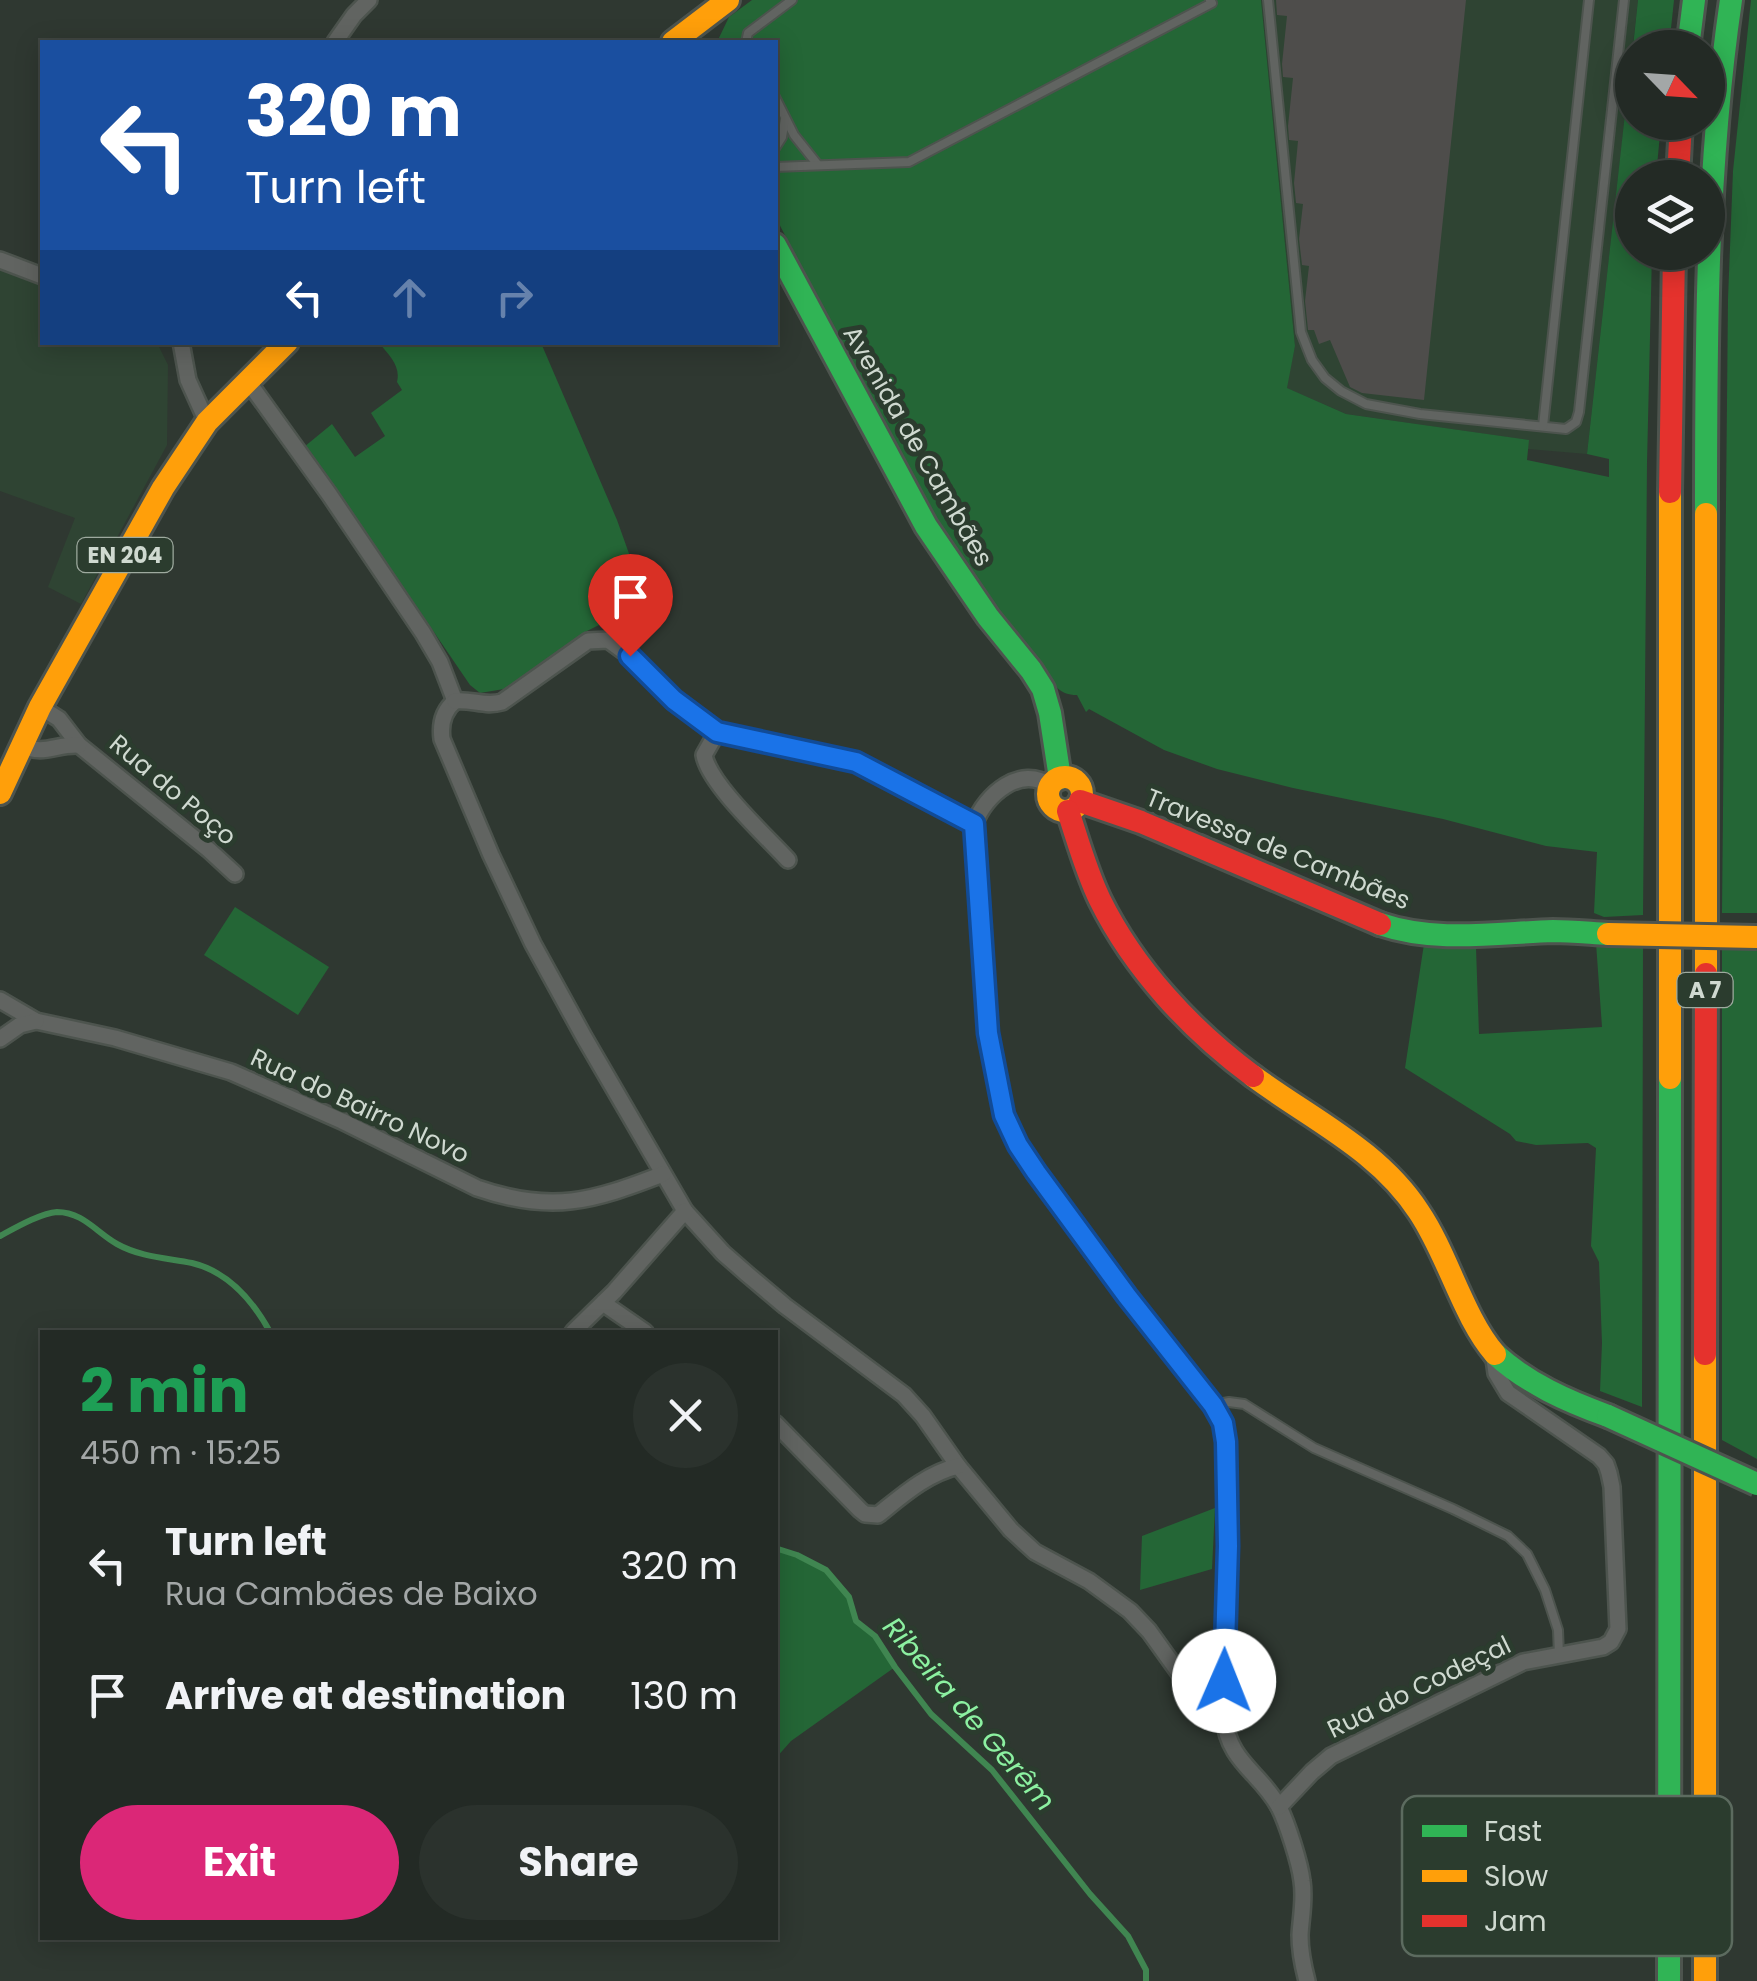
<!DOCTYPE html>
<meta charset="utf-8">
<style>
body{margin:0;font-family:Poppins,sans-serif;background:#2b322d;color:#f1f3f6;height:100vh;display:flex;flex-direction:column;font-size:38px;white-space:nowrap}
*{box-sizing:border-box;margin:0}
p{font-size:32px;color:#a3a7a7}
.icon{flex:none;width:55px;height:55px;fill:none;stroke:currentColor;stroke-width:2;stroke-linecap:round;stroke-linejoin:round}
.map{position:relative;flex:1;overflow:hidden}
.details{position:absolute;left:40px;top:1330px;width:738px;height:610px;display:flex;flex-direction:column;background:#232a25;border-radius:0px;box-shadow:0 5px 25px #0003,0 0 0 2px #404642}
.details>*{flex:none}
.top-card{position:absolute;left:40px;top:40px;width:738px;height:305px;border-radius:0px;box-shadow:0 5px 25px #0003,0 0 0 2px #404642;background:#1a4fa0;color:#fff;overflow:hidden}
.needle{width:65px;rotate:115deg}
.fabs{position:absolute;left:1615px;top:30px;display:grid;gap:20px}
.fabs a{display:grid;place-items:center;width:110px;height:110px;border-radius:50%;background:#232a25;box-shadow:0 5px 25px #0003,0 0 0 2px #404642;font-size:50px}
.pin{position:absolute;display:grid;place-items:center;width:85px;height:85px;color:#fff;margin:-102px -42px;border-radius:50% 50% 50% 0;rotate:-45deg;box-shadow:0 0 10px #0007}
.pin .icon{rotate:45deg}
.me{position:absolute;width:110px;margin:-55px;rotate:1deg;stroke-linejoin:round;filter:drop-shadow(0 0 8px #0008)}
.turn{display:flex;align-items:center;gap:35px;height:210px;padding:0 40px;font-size:45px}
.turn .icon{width:130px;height:130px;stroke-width:2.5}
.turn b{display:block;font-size:70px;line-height:85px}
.lanes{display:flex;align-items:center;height:95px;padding:0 40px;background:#0003;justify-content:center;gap:50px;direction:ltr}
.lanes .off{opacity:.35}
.round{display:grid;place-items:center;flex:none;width:105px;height:105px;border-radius:52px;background:#2b322d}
.overview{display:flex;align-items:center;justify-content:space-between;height:170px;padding:0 40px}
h1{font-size:60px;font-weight:700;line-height:75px;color:#1e9e55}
.button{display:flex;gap:20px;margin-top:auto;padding:20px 40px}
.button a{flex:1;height:115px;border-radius:60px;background:#db2777;color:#fff;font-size:40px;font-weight:700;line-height:115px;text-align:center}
.button a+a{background:#2b322d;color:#f1f3f6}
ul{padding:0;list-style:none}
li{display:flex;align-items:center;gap:30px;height:130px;padding:0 40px}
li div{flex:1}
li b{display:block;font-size:38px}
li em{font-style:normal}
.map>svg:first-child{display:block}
.built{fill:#2f4433}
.green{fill:#246636}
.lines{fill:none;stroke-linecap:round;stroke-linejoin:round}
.stream{stroke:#408651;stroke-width:6}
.building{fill:#4e4d4b}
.lane-casing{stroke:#4d544e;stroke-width:12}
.street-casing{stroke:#4d544e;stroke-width:20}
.fast-casing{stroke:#4d544e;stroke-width:28}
.slow-casing{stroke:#4d544e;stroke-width:28}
.jam-casing{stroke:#4d544e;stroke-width:28}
.lane{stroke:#616461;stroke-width:8}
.street{stroke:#616461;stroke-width:15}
.fast{stroke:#30b455;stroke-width:22}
.slow{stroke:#ff9f0a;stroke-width:22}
.jam{stroke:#e5322d;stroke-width:22}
.fast-bridge-casing{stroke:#4d544e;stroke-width:28;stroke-linecap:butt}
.slow-bridge-casing{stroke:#4d544e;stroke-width:28;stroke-linecap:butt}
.fast-bridge{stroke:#30b455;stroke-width:22}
.slow-bridge{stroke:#ff9f0a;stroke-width:22}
.route-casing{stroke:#114b97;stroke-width:25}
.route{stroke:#1a73e8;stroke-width:18}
.labels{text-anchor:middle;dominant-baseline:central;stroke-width:10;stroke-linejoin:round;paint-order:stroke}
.shield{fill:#2b3c2e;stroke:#9eaa9f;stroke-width:2.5}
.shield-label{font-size:22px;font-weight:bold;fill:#cfd9d0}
.street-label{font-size:25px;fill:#cfd9d0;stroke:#2b3c2e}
.water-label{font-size:28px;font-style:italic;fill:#8cf1a1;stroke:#2b3c2e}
.key{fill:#2b3c2e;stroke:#5c6b5f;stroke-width:2.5}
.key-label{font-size:28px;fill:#cfd9d0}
</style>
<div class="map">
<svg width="1757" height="1981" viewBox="0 0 1757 1981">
<rect width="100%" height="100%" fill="#2f3831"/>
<!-- built -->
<g class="built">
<polygon points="1261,0 1638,0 1587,454 1528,449 1528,440 1346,414 1286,388 1295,346"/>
<polygon points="0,259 42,275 42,342 157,343 168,365 167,445 81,604 48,587 75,518 0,491"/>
</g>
<!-- green -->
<g class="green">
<path d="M 752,0 L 1261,0 L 1295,346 L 1287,388 L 1346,414 L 1529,440 L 1527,460 L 1609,477 L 1609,459 L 1587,454 L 1632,51 L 1632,122 L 1661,123 L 1656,177 L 1632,178 L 1632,252 L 1652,253 L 1647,463 L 1643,915 L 1604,917 L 1594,913 L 1597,852 L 1546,846 L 1443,819 L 1293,788 L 1217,769 L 1164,750 L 1089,709 L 1086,712 L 1077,695 C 1059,695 1054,685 1045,671 L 952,547 L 926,506 L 775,216 L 775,42 L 717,42 L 729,17 Z"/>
<polygon points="1638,0 1674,0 1669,47 1633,47"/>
<polygon points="1751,0 1757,0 1757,913 1722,913 1728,299 1733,171"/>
<path d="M 379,343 L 541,343 L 617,520 L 642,590 L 603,623 L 585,632 L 504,689 L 480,693 L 470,685 L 395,575 L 304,447 L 332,424 L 355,457 L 385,436 L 371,413 L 402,390 L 397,382 C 401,366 389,355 379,343 Z"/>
<polygon points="235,907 329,967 298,1015 204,955"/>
<polygon points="1643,940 1642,1407 1600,1391 1602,1343 1599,1262 1591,1246 1596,1148 1588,1143 1536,1145 1516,1141 1510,1134 1405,1068 1424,944 1476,948 1479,1034 1602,1027 1596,943"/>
<polygon points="1722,946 1757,948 1757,1459 1722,1440"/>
<polygon points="1215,1508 1212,1569 1140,1590 1142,1536"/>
<polygon points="775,1548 797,1555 826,1570 849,1597 856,1621 875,1636 895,1667 791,1741 775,1759"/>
</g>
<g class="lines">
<!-- stream -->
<g class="stream">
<path d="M 0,1236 C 15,1228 41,1213 57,1212 C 83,1212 97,1233 117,1244 C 140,1257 167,1258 192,1263 C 229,1272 253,1301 270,1332"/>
<polyline points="775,1548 797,1555 826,1570 849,1597 856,1621 875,1636 895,1667 931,1714 992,1770 1090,1894 1128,1936 1146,1970 1146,1981"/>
</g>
</g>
<!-- building -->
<polygon class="building" points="1276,0 1466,0 1424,400 1362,393 1350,387 1330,340 1319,344 1314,330 1308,330 1305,301 1309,266 1302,265 1299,239 1303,204 1296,203 1294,183 1298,141 1289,140 1288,126 1293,78 1283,77 1282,64 1287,16 1277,15"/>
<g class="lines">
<defs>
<g id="lane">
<polyline points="1268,0 1301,332 1312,360 1325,378 1341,391 1366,404 1420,414 1566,429 1576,422 1579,412 1624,0"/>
<polyline points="746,42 748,33 792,0"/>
<polyline points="775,97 794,135 818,165"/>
<polyline points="775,148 782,137 785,119"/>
<polyline points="775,167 909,162 1212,3 1210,0"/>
<polyline points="1543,426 1589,0"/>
<polyline points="1213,1405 1229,1402 1244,1404 1314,1448 1453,1509 1508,1536 1527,1554 1545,1590 1558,1630 1559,1655"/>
</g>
<g id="street">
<polyline points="335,42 354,15 369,0"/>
<polyline points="0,260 42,276"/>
<polyline points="181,342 188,380 207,422"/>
<polyline points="247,380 329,494 423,633 440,662 455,701"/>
<path d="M 455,701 C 443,711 440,724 442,739 L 491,855 L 533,944 L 584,1037 L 685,1211 L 723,1253 L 747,1274 L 785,1306 L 904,1395 L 923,1416 L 958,1466 L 1011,1530 L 1035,1552 L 1089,1581 L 1130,1611 L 1149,1631 L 1187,1684 L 1224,1717"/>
<path d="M 455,701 C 472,699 485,707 502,702 L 588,641 L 608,640 L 630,656 L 674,700 L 717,732 L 857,762 L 975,823"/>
<polyline points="40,707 59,719 79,745 209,850 235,874"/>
<path d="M 717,732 L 704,755 C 709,784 766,836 788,860"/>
<path d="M 20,745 C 46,756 54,744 79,745"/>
<path d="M 1050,786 C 1021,764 985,795 975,823 L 988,1033 L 1004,1115 L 1019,1145 L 1036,1172 L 1127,1296 L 1213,1405 L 1223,1423 L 1226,1443 L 1228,1546 L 1224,1717 C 1228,1762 1260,1772 1279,1807 C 1287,1823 1300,1863 1302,1881 C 1305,1899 1301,1917 1300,1935 C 1300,1950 1303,1966 1307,1981"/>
<path d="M 0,1000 L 36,1021 L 115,1038 L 231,1072 L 342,1121 L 477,1188 C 552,1214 593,1201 663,1174"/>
<polyline points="0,1039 20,1025 36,1021"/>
<polyline points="603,1303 645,1332"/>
<polyline points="573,1332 614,1292 685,1211"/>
<path d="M 775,1423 L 860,1510 L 865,1514 L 878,1515 C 903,1495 926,1474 958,1466"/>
<polyline points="1279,1807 1312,1772 1331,1756 1523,1662 1603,1647 1611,1642 1618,1629 1612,1487 1609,1473 1606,1464 1599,1456 1508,1393 1496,1373 1493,1352"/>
</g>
<g id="fast">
<polyline points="1688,48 1694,0"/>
<polyline points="775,245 926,526 988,617 1031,670 1043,689 1050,713 1060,778"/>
<path d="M 1706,514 C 1706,342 1706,170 1731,0"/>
<path d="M 1380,924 C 1436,943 1495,933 1553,931 C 1571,931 1590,933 1608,934"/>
<path d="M 1495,1354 C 1528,1384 1567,1401 1608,1416"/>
<polyline points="1669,1981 1670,1078"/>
</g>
<g id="slow">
<polyline points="673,42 728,0"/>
<polyline points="1670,492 1670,1078"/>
<circle cx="1065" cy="794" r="17"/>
<polyline points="0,793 40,707 163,488 207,422 287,342"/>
<polyline points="1706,974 1706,514"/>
<path d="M 1253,1076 C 1311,1119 1379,1150 1419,1212 C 1448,1255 1463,1317 1495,1354"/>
<polyline points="1705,1981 1705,1354"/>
</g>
<g id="jam">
<polyline points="1678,178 1681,122"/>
<polyline points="1670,492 1674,252"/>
<polyline points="1080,801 1141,822 1380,924"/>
<path d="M 1068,811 C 1078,841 1086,871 1100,900 C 1134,969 1191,1030 1253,1076"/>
<polyline points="1705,1354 1706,974"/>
</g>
</defs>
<!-- lane casing -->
<use href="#lane" class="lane-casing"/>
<!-- street casing -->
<use href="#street" class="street-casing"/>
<!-- fast casing -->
<use href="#fast" class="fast-casing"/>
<!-- slow casing -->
<use href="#slow" class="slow-casing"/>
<!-- jam casing -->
<use href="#jam" class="jam-casing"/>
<!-- lane -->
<use href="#lane" class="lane"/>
<!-- street -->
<use href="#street" class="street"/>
<!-- fast -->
<use href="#fast" class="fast"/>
<!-- slow -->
<use href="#slow" class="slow"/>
<!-- jam -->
<use href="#jam" class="jam"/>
<defs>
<polyline id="fast-bridge" points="1608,1416 1757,1484"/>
<polyline id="slow-bridge" points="1608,934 1757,937"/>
</defs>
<!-- fast-bridge casing -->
<use href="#fast-bridge" class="fast-bridge-casing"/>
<!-- slow-bridge casing -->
<use href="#slow-bridge" class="slow-bridge-casing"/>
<!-- fast-bridge -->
<use href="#fast-bridge" class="fast-bridge"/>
<!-- slow-bridge -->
<use href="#slow-bridge" class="slow-bridge"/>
</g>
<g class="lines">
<defs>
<polyline id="route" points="630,656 674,700 717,732 856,762 974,824 988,1033 1004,1115 1018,1145 1036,1172 1127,1296 1213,1405 1223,1423 1226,1442 1228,1546 1224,1681"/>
</defs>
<!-- route casing -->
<use href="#route" class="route-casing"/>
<!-- route -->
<use href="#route" class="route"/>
</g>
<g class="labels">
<!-- shield labels -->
<g class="shield">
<rect x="77.5" y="538" width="95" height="34" rx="8"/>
<rect x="1677.5" y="973" width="55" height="34" rx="8"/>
</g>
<g class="shield-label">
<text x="125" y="555">EN 204</text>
<text x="1705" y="990">A 7</text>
</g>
<!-- street labels -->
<g class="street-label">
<text transform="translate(918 446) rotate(60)">Avenida de Cambães</text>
<text transform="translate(173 790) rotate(40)">Rua do Poço</text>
<text transform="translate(1278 849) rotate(22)">Travessa de Cambães</text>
<text transform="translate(360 1106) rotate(25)">Rua do Bairro Novo</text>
<text transform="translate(1419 1687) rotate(-26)">Rua do Codeçal</text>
</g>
<!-- water labels -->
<g class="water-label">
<text transform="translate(969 1714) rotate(49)">Ribeira de Gerêm</text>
</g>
</g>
<!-- legend -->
<rect x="1402" y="1796" width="330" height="160" rx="15" class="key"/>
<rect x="1422" y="1825" width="45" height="12" fill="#30b455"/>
<rect x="1422" y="1870" width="45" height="12" fill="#ff9f0a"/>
<rect x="1422" y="1915" width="45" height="12" fill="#e5322d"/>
<g class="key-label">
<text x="1484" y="1841">Fast</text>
<text x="1484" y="1886">Slow</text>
<text x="1484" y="1931">Jam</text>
</g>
</svg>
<div class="fabs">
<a><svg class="needle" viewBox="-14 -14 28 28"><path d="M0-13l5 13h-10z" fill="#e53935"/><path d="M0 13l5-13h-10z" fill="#a3a7a7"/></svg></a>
<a><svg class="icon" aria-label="layers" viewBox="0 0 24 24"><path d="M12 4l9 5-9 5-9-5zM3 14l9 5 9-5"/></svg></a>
</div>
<div class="pin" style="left:630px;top:656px;background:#d93025"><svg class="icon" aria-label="arrive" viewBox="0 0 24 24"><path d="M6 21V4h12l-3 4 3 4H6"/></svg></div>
<svg class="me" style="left:1224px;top:1681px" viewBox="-20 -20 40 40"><circle r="19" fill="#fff"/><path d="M0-13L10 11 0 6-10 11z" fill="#1a73e8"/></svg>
<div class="top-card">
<div class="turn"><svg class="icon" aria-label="left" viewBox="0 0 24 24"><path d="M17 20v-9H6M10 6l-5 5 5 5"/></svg><div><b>320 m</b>Turn left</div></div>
<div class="lanes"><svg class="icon" aria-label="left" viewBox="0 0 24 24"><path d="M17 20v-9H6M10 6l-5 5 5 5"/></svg><svg class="icon off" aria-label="ahead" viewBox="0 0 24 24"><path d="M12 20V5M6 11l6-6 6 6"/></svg><svg class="icon off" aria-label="right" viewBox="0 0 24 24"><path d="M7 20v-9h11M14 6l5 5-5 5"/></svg></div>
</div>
<section class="details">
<div class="overview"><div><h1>2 min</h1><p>450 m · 15:25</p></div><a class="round"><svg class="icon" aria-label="close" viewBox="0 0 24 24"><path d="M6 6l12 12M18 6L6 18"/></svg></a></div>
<ul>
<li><svg class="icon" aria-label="left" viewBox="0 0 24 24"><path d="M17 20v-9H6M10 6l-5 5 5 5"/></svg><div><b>Turn left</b><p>Rua Cambães de Baixo</p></div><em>320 m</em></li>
<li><svg class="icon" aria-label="arrive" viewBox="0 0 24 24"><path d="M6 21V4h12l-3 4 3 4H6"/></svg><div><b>Arrive at destination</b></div><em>130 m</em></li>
</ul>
<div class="button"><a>Exit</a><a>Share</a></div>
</section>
</div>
